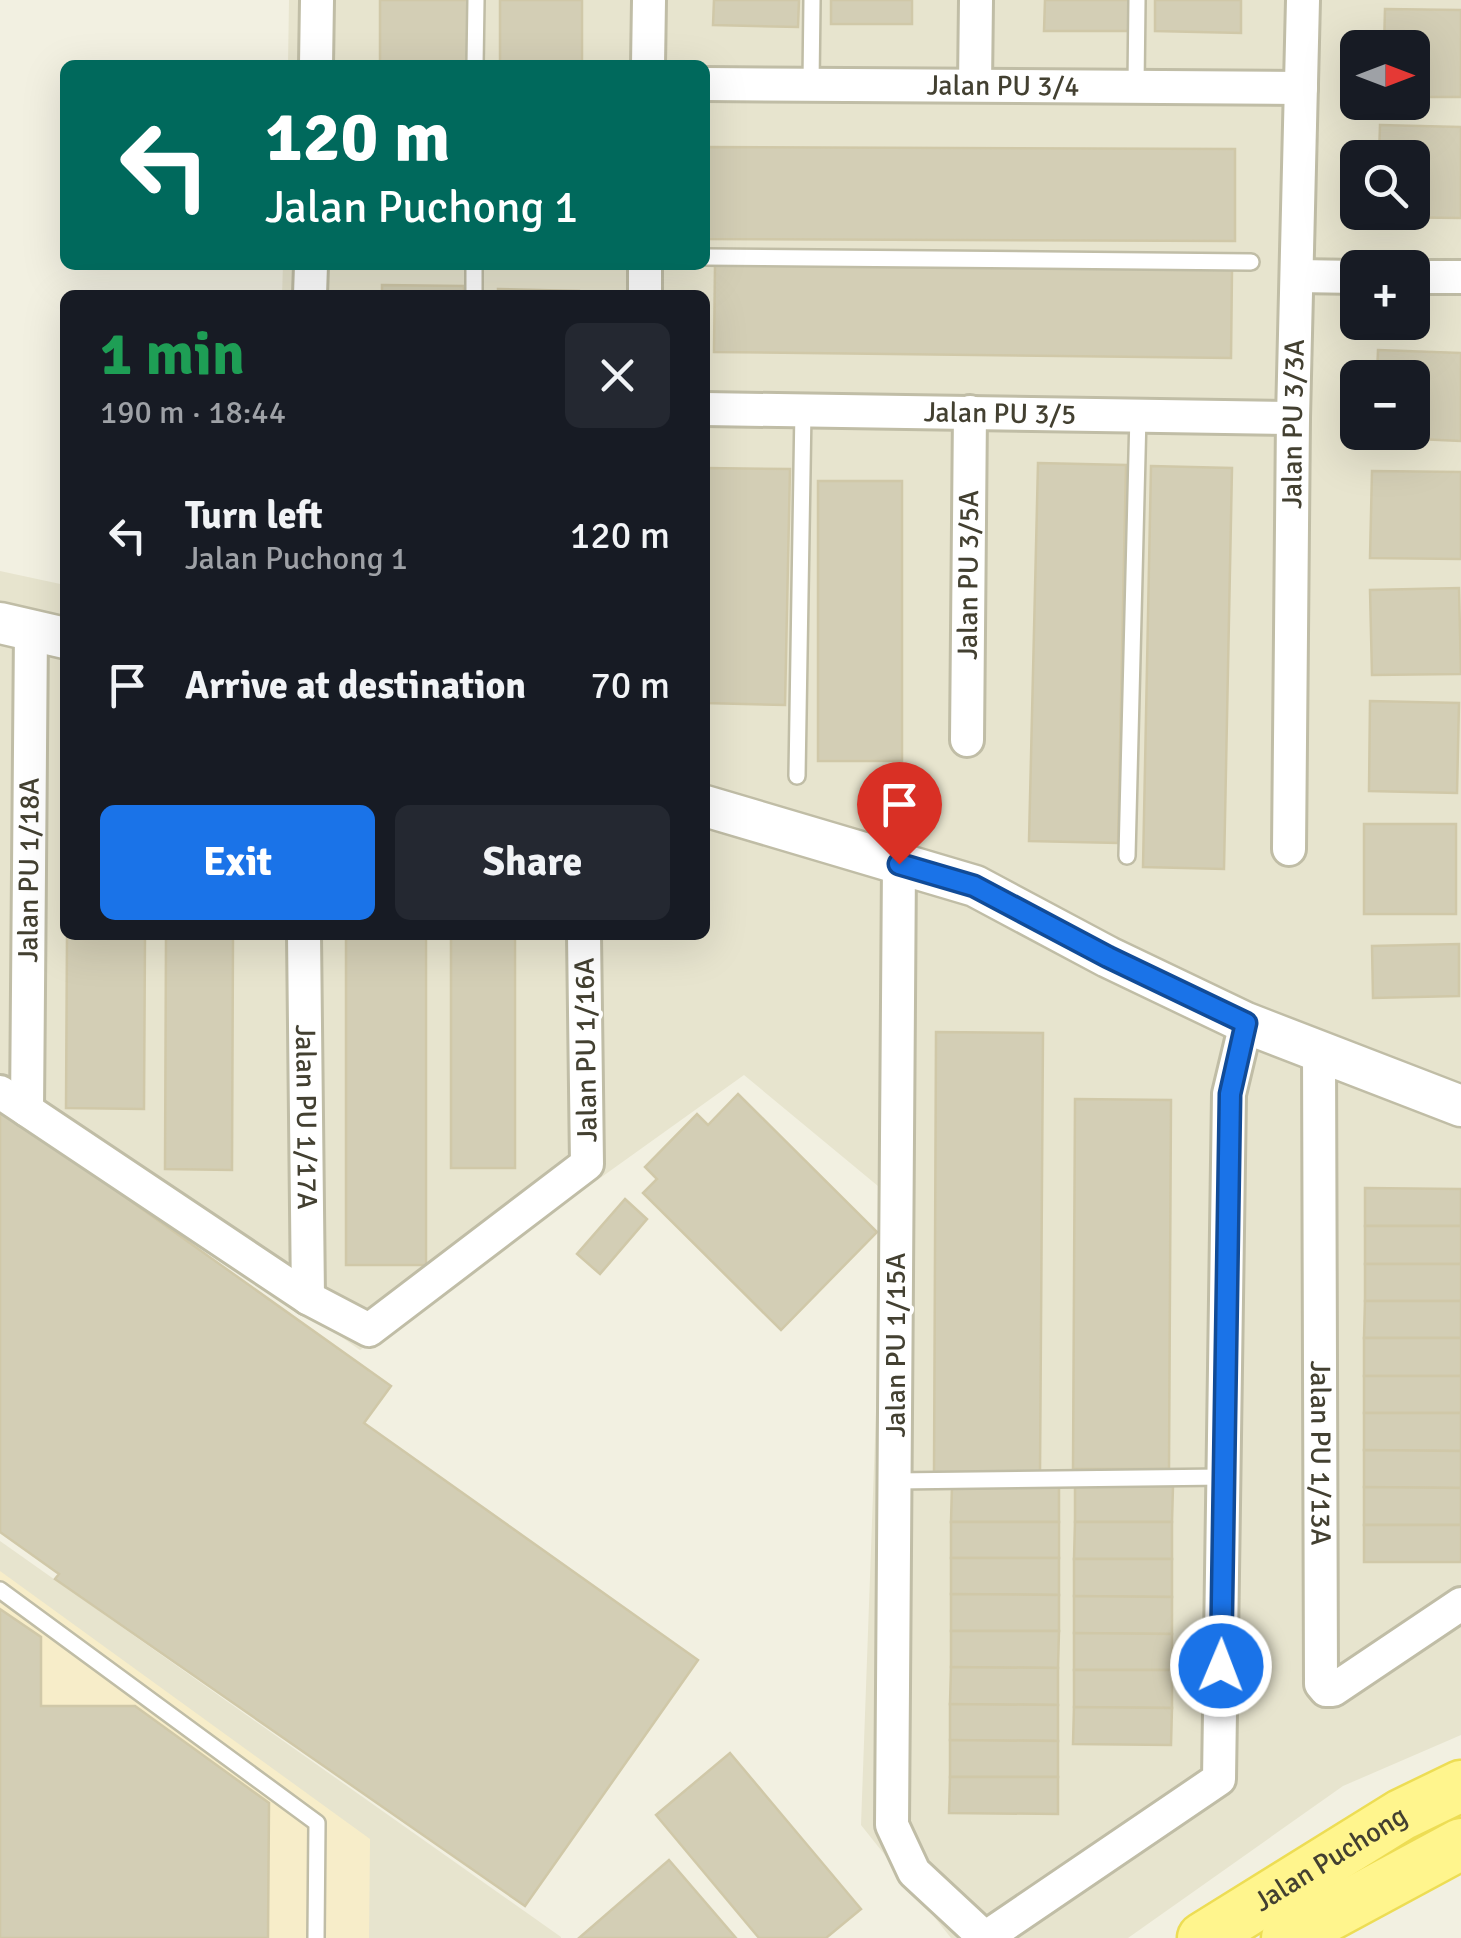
<!DOCTYPE html>
<meta charset="utf-8">
<style>
body{margin:0;font-family:Signika,sans-serif;background:#242831;color:#f1f3f6;height:100vh;display:flex;flex-direction:column;font-size:38px;white-space:nowrap}
*{box-sizing:border-box;margin:0}
p{font-size:32px;color:#9ea1a6}
.icon{flex:none;width:55px;height:55px;fill:none;stroke:currentColor;stroke-width:2;stroke-linecap:round;stroke-linejoin:round}
.map{position:relative;flex:1;overflow:hidden}
.side{position:absolute;left:60px;top:290px;width:650px;height:650px;display:flex;flex-direction:column;background:#171b24;border-radius:15px;box-shadow:0 10px 40px #0002}
.side>*{flex:none}
.top-card{position:absolute;left:60px;top:60px;width:650px;height:210px;border-radius:15px;box-shadow:0 10px 40px #0002;background:#00695c;color:#fff;overflow:hidden}
.needle{width:65px;rotate:90deg}
.tools{position:absolute;left:1340px;top:30px;display:grid;gap:20px}
.tools a{display:grid;place-items:center;width:90px;height:90px;border-radius:15px;background:#171b24;box-shadow:0 10px 40px #0002;font-size:50px}
.pin{position:absolute;display:grid;place-items:center;width:85px;height:85px;color:#fff;margin:-102px -42px;border-radius:50% 50% 50% 0;rotate:-45deg;box-shadow:0 0 10px #0007}
.pin .icon{rotate:45deg}
.me{position:absolute;width:110px;margin:-55px;rotate:1deg;stroke-linejoin:round;filter:drop-shadow(0 0 8px #0008)}
.turn{display:flex;align-items:center;gap:35px;height:210px;padding:0 40px;font-size:45px}
.turn .icon{width:130px;height:130px;stroke-width:2.5}
.turn b{display:block;font-size:70px;line-height:85px}
.round{display:grid;place-items:center;flex:none;width:105px;height:105px;border-radius:15px;background:#242831}
.overview{display:flex;align-items:center;justify-content:space-between;height:170px;padding:0 40px}
h1{font-size:60px;font-weight:700;line-height:75px;color:#1e9e55}
.action{display:flex;gap:20px;margin-top:auto;padding:20px 40px}
.action a{flex:1;height:115px;border-radius:15px;background:#1a73e8;color:#fff;font-size:40px;font-weight:700;line-height:115px;text-align:center}
.action a+a{background:#242831;color:#f1f3f6}
ul{padding:0;list-style:none}
li{display:flex;align-items:center;gap:30px;height:150px;padding:0 40px}
li div{flex:1}
li b{display:block;font-size:38px}
li em{font-style:normal}
.map>svg:first-child{display:block}
.residential{fill:#e7e4ce;fill-rule:evenodd}
.commercial{fill:#f7edc9}
.building{fill:#d3ceb5;stroke:#d0c8a8;stroke-width:2.5}
.lines{fill:none;stroke-linecap:round;stroke-linejoin:round}
.service-casing{stroke:#c0bda6;stroke-width:20}
.minor-casing{stroke:#c0bda6;stroke-width:38}
.tertiary-casing{stroke:#c0bda6;stroke-width:45}
.primary-casing{stroke:#eddd54;stroke-width:55}
.service{stroke:#fff;stroke-width:15}
.minor{stroke:#fff;stroke-width:32}
.tertiary{stroke:#fff;stroke-width:40}
.primary{stroke:#fff58d;stroke-width:50}
.route-casing{stroke:#114b97;stroke-width:25}
.route{stroke:#1a73e8;stroke-width:18}
.labels{text-anchor:middle;dominant-baseline:central;stroke-width:8;stroke-linejoin:round;paint-order:stroke}
.street-label{font-size:28px;fill:#434031;stroke:#fff}
</style>
<div class="map">
<svg width="1461" height="1938" viewBox="0 0 1461 1938">
<rect width="100%" height="100%" fill="#f2f0e1"/>
<!-- residential -->
<g class="residential">
<path d="M 289,0 L 1461,0 L 1461,1735 L 1343,1786 L 1128,1938 L 951,1938 L 861,1825 L 884,1191 L 744,1075 L 360,1350 L 0,1097 L 0,571 L 65,585 L 65,935 L 705,935 L 705,295 L 282,295 L 283,265 L 705,265 L 705,65 L 288,65 ZM 1358,48 L 1412,48 L 1412,102 L 1358,102 ZM 1358,158 L 1412,158 L 1412,212 L 1358,212 ZM 1358,268 L 1412,268 L 1412,322 L 1358,322 ZM 1358,378 L 1412,378 L 1412,432 L 1358,432 Z"/>
<polygon points="0,1541 561,1937 561,1938 0,1938"/>
</g>
<!-- commercial -->
<polygon class="commercial" points="0,1571 370,1839 369,1938 0,1938"/>
<!-- building -->
<g class="building">
<rect x="380" y="0" width="90" height="65"/>
<rect x="500" y="0" width="82" height="65"/>
<polygon points="714,0 799,0 798,27 713,25"/>
<rect x="831" y="0" width="81" height="24"/>
<polygon points="1045,0 1129,0 1129,31 1044,31"/>
<polygon points="1155,0 1241,0 1241,33 1155,31"/>
<polygon points="1385,9 1461,10 1461,97 1412,97 1412,48 1384,48"/>
<polygon points="1380,125 1461,127 1461,218 1378,217 1378,212 1412,212 1412,158 1379,158"/>
<polygon points="705,147 1235,149 1235,241 705,239"/>
<polygon points="715,264 1232,270 1231,358 714,352"/>
<polygon points="382,285 464,286 464,295 382,295"/>
<polygon points="498,289 579,291 579,295 498,295"/>
<polygon points="1378,350 1461,353 1461,441 1375,437 1375,432 1412,432 1412,378 1377,378"/>
<polygon points="1038,463 1126,465 1118,843 1029,841"/>
<polygon points="1151,466 1232,468 1224,869 1143,867"/>
<polygon points="705,468 790,469 785,705 705,703"/>
<polygon points="1372,471 1461,472 1461,559 1370,558"/>
<rect x="818" y="481" width="84" height="280"/>
<polygon points="1459,588 1461,674 1372,675 1370,590"/>
<polygon points="1370,701 1459,703 1457,793 1369,791"/>
<rect x="1364" y="824" width="92" height="90"/>
<polygon points="67,935 145,935 144,1109 66,1108"/>
<polygon points="166,935 233,935 232,1170 165,1169"/>
<rect x="346" y="935" width="80" height="330"/>
<rect x="451" y="935" width="64" height="233"/>
<polygon points="1459,944 1459,996 1373,998 1372,946"/>
<polygon points="936,1032 1043,1033 1040,1474 934,1474"/>
<polygon points="738,1094 877,1232 781,1330 643,1193 657,1179 645,1167 697,1114 708,1125"/>
<polygon points="1075,1099 1171,1100 1169,1469 1073,1469"/>
<polygon points="0,1108 391,1386 364,1423 698,1660 525,1906 55,1579 59,1574 0,1532"/>
<polygon points="1365,1188 1461,1189 1461,1226 1365,1226"/>
<polygon points="625,1199 647,1219 600,1274 577,1254"/>
<rect x="1365" y="1226" width="96" height="38"/>
<rect x="1365" y="1264" width="96" height="37"/>
<polygon points="1365,1301 1461,1301 1461,1338 1364,1338"/>
<rect x="1364" y="1338" width="97" height="38"/>
<rect x="1364" y="1376" width="97" height="37"/>
<polygon points="1364,1413 1461,1413 1461,1451 1364,1450"/>
<polygon points="1364,1450 1461,1451 1461,1488 1364,1487"/>
<polygon points="952,1485 1059,1486 1059,1522 951,1522"/>
<polygon points="1075,1485 1173,1486 1172,1522 1075,1522"/>
<polygon points="1364,1487 1461,1488 1461,1525 1364,1525"/>
<rect x="951" y="1522" width="108" height="36"/>
<polygon points="1075,1522 1172,1522 1172,1559 1074,1559"/>
<rect x="1364" y="1525" width="97" height="37"/>
<polygon points="951,1558 1059,1558 1059,1595 951,1594"/>
<polygon points="1074,1559 1172,1559 1172,1597 1074,1596"/>
<polygon points="951,1594 1059,1595 1059,1631 951,1631"/>
<polygon points="1074,1596 1172,1597 1172,1634 1074,1633"/>
<polygon points="0,1609 41,1637 41,1706 135,1706 269,1803 268,1938 0,1938"/>
<polygon points="951,1631 1059,1631 1058,1668 951,1667"/>
<polygon points="1074,1633 1172,1634 1172,1670 1074,1670"/>
<polygon points="951,1667 1058,1668 1058,1705 950,1704"/>
<polygon points="1074,1670 1172,1670 1172,1708 1074,1707"/>
<polygon points="950,1704 1058,1705 1058,1741 950,1740"/>
<polygon points="1074,1707 1172,1708 1171,1745 1073,1744"/>
<polygon points="950,1740 1058,1741 1058,1777 950,1777"/>
<polygon points="730,1753 861,1909 826,1938 759,1938 656,1815"/>
<polygon points="950,1777 1058,1777 1058,1814 949,1813"/>
<polygon points="669,1860 736,1938 579,1938"/>
</g>
<g class="lines">
<defs>
<g id="service">
<polyline points="475,65 476,0"/>
<polyline points="811,84 812,0"/>
<polyline points="1136,86 1137,0"/>
<polyline points="705,257 1251,262"/>
<polyline points="474,265 474,295"/>
<polyline points="797,776 803,409"/>
<polyline points="1127,856 1138,415"/>
<polyline points="895,1481 1224,1477"/>
<polyline points="0,1590 317,1823 316,1938"/>
</g>
<g id="minor">
<polyline points="316,65 317,0"/>
<polyline points="648,65 649,0"/>
<path id="s1" d="M 705,84 L 1301,88"/>
<polyline points="975,85 976,0"/>
<polyline points="1297,276 1358,277"/>
<polyline points="1412,277 1461,277"/>
<polyline points="310,295 311,265"/>
<polyline points="645,295 645,265"/>
<path id="s2" d="M 705,409 L 1293,418"/>
<path id="s3" d="M 967,740 L 970,412"/>
<path id="s4" d="M 1289,849 L 1293,418 L 1303,0"/>
<polyline points="899,864 892,1825 914,1872 985,1938 1219,1779 1229,1094 1246,1023"/>
<path id="s5" d="M 304,935 L 308,1298"/>
<path id="s6" d="M 1319,1051 L 1321,1684 L 1326,1690 L 1333,1690 L 1461,1604"/>
<polyline points="0,1092 308,1298 369,1330 587,1164 584,935"/>
<path id="s7" d="M 27,1110 L 31,630"/>
</g>
<g id="tertiary">
<polyline points="0,623 65,638"/>
<polyline points="705,806 975,886 1108,957 1246,1023 1461,1106"/>
</g>
<g id="primary">
<path id="s8" d="M 1203,1938 L 1401,1815 L 1461,1786"/>
<polyline points="1287,1938 1461,1844"/>
</g>
</defs>
<!-- service casing -->
<use href="#service" class="service-casing"/>
<!-- minor casing -->
<use href="#minor" class="minor-casing"/>
<!-- tertiary casing -->
<use href="#tertiary" class="tertiary-casing"/>
<!-- primary casing -->
<use href="#primary" class="primary-casing"/>
<!-- service -->
<use href="#service" class="service"/>
<!-- minor -->
<use href="#minor" class="minor"/>
<!-- tertiary -->
<use href="#tertiary" class="tertiary"/>
<!-- primary -->
<use href="#primary" class="primary"/>
</g>
<g class="lines">
<defs>
<polyline id="route" points="899,864 974,886 1108,957 1246,1023 1230,1094 1221,1666"/>
</defs>
<!-- route casing -->
<use href="#route" class="route-casing"/>
<!-- route -->
<use href="#route" class="route"/>
</g>
<g class="labels">
<!-- street labels -->
<g class="street-label">
<text stroke="none"><textPath href="#s1" startOffset="298">Jalan PU 3/4</textPath></text>
<text stroke="none"><textPath href="#s2" startOffset="295">Jalan PU 3/5</textPath></text>
<text stroke="none"><textPath href="#s4" startOffset="425">Jalan PU 3/3A</textPath></text>
<text stroke="none"><textPath href="#s3" startOffset="165">Jalan PU 3/5A</textPath></text>
<text stroke="none"><textPath href="#s7" startOffset="240">Jalan PU 1/18A</textPath></text>
<text transform="translate(586 1050) rotate(-91)">Jalan PU 1/16A</text>
<text stroke="none"><textPath href="#s5" startOffset="182">Jalan PU 1/17A</textPath></text>
<text transform="translate(896 1345) rotate(-90)">Jalan PU 1/15A</text>
<text stroke="none"><textPath href="#s6" startOffset="402">Jalan PU 1/13A</textPath></text>
<text stroke="none"><textPath href="#s8" startOffset="150">Jalan Puchong</textPath></text>
</g>
</g>
</svg>
<div class="tools">
<a><svg class="needle" viewBox="-14 -14 28 28"><path d="M0-13l5 13h-10z" fill="#e53935"/><path d="M0 13l5-13h-10z" fill="#9ea1a6"/></svg></a>
<a><svg class="icon" aria-label="search" viewBox="0 0 24 24"><circle cx="10" cy="10" r="6"/><path d="M15 15l6 6"/></svg></a>
<a>+</a>
<a>−</a>
</div>
<div class="pin" style="left:899px;top:864px;background:#d93025"><svg class="icon" aria-label="arrive" viewBox="0 0 24 24"><path d="M6 21V4h12l-3 4 3 4H6"/></svg></div>
<svg class="me" style="left:1221px;top:1666px" viewBox="-20 -20 40 40"><circle r="17" fill="#1a73e8" stroke="#fff" stroke-width="3"/><path d="M0-11L8 9 0 5-8 9z" fill="#fff"/></svg>
<div class="top-card">
<div class="turn"><svg class="icon" aria-label="left" viewBox="0 0 24 24"><path d="M17 20v-9H6M10 6l-5 5 5 5"/></svg><div><b>120 m</b>Jalan Puchong 1</div></div>
</div>
<section class="side">
<div class="overview"><div><h1>1 min</h1><p>190 m · 18:44</p></div><a class="round"><svg class="icon" aria-label="close" viewBox="0 0 24 24"><path d="M6 6l12 12M18 6L6 18"/></svg></a></div>
<ul>
<li><svg class="icon" aria-label="left" viewBox="0 0 24 24"><path d="M17 20v-9H6M10 6l-5 5 5 5"/></svg><div><b>Turn left</b><p>Jalan Puchong 1</p></div><em>120 m</em></li>
<li><svg class="icon" aria-label="arrive" viewBox="0 0 24 24"><path d="M6 21V4h12l-3 4 3 4H6"/></svg><div><b>Arrive at destination</b></div><em>70 m</em></li>
</ul>
<div class="action"><a>Exit</a><a>Share</a></div>
</section>
</div>
